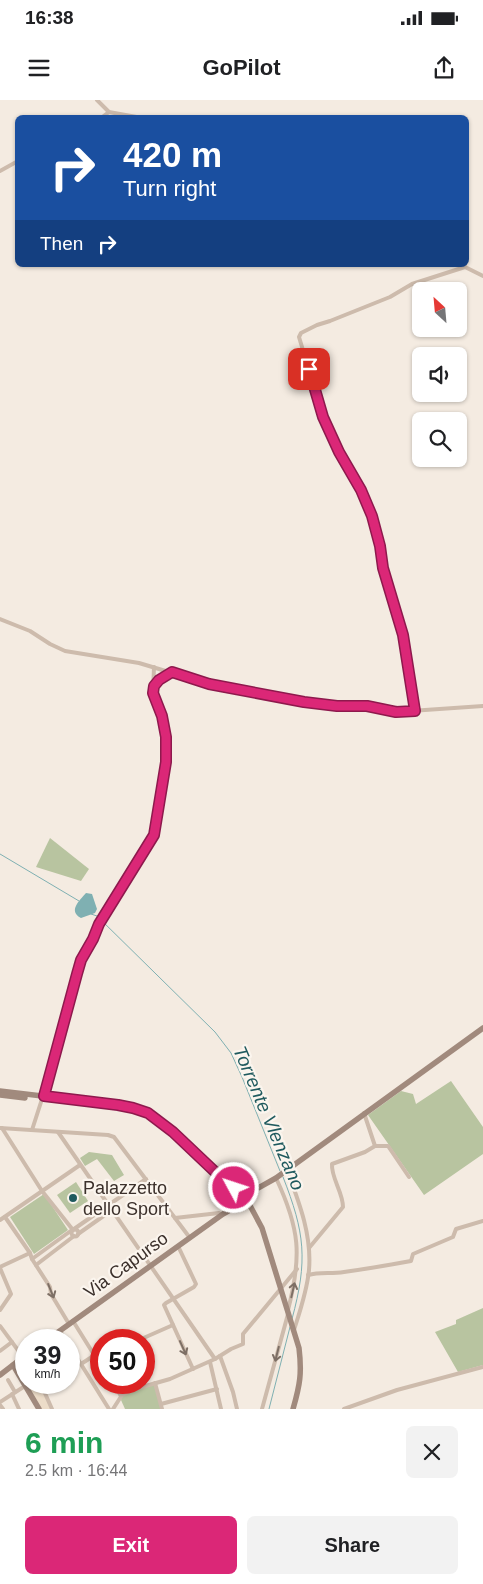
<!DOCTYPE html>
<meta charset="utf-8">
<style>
body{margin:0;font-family:Helvetica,sans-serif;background:#f2f2f2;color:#202124;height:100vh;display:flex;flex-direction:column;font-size:19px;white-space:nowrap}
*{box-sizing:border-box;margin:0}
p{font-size:16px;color:#757577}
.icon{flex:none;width:28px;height:28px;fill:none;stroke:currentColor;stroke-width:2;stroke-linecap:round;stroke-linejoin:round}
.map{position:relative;height:1309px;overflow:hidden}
.side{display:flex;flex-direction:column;background:#fff;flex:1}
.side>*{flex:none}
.guide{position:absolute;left:15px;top:15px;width:454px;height:152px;border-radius:8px;box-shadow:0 1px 4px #0004;background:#1a4fa0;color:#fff;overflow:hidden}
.needle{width:32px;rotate:334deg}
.fabs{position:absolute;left:412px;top:182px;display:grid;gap:10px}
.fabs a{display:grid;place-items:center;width:55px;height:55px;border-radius:8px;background:#fff;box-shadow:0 1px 4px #0004;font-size:25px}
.speed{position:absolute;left:15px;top:1229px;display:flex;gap:10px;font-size:25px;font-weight:700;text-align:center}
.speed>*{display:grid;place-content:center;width:65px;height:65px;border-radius:50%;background:#fff;box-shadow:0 1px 4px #0004;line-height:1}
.speed small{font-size:12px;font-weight:400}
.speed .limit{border:8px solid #d22;background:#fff;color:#111}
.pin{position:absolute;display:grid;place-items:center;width:42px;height:42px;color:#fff;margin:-21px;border-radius:10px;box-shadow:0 2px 8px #0006}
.me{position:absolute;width:55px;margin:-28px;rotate:310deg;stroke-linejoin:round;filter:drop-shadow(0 0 4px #0008)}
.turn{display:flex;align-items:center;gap:18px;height:105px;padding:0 25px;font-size:22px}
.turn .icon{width:65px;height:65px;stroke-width:2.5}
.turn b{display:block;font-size:35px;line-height:42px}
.then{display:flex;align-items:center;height:48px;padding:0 25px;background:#0003;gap:10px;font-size:19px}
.round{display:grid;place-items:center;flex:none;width:52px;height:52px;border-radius:8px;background:#f2f2f2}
.overview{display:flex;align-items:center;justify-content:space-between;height:85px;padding:0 25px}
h1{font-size:30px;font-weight:700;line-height:38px;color:#1e9e55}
.cta{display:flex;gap:10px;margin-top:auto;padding:10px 25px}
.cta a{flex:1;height:58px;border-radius:8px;background:#db2777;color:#fff;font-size:20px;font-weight:700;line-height:58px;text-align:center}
.cta a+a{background:#f2f2f2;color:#202124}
.status{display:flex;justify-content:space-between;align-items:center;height:35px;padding:0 25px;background:#fff;direction:ltr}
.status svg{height:14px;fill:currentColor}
header{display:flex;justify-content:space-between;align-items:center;height:65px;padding:0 25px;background:#fff;font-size:22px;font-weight:700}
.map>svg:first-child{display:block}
.green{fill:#b8c4a0}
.plaza{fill:#ecdcc8}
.water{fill:#7fb0b2}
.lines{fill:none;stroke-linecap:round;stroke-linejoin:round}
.stream{stroke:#7fb0b2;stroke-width:1}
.street{stroke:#cdbbac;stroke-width:4}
.secondary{stroke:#a18a7d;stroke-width:5.5}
.oneway{stroke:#7d6f65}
.route-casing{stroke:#8e194d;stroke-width:12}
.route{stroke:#db2777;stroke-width:9}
.poi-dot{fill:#1f5a5e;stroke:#fbf5ee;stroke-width:2}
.labels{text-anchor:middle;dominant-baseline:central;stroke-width:4.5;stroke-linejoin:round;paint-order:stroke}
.poi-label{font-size:18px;fill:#3b302b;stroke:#fbf5ee;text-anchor:start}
.street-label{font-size:18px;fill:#3b302b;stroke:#fbf5ee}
.water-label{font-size:19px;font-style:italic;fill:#1f5a5e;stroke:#fbf5ee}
</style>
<div class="status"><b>16:38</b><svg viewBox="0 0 49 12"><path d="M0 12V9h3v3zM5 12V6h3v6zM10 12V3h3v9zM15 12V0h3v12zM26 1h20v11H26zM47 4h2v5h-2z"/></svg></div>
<header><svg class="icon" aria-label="menu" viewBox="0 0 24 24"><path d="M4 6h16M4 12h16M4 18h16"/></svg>GoPilot<svg class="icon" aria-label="share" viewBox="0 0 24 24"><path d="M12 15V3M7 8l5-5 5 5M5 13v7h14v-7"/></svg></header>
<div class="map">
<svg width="483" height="1309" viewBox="0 0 483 1309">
<rect width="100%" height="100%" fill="#f4ebe1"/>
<!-- green -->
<g class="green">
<polygon points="50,738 89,769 81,781 36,767"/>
<polygon points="451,981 483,1027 483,1054 424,1095 368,1015 401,991 413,994 416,1004"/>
<polygon points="89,1052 112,1055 124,1075 114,1081 97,1059 85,1066 80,1058"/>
<polygon points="76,1082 88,1101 70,1113 57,1095"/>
<polygon points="44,1094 68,1130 34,1154 10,1117"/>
<polygon points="483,1208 483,1265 458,1272 435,1232 456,1224 456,1220"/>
<polygon points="155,1283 162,1309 125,1309 121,1300 122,1295"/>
</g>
<!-- plaza -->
<polygon class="plaza" points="26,1258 26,1282 39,1283 51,1309 41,1309 16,1267"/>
<!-- water -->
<path class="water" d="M 86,793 L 92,794 L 97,809 L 95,813 L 81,818 C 68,811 79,801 86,793 Z"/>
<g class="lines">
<!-- stream -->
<g class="stream">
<polyline points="0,754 79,801"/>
<polyline points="91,814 97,816 215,932 231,953 242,977 280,1071"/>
<path d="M 283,1077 C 305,1133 308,1160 292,1219"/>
<polyline points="269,1309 290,1227"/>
</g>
<!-- street -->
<g class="street">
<polyline points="97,0 109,12 142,18"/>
<polyline points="101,18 109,12"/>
<polyline points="252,18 262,18"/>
<polyline points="0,71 18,61"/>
<polyline points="465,167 483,176"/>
<polyline points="0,519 30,531 50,544 65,551 139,563 209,584 304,602 337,606 367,605 396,612 483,606"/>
<polyline points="153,586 171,572"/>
<polyline points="415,611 403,535 383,468 380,445 372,416 361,390 339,352 323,317 299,237 301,233 317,225 330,221 390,197 412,184 465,167"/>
<polyline points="44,996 77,873 81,860 93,839 99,824 154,735 166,662 166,637 162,616 153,593 154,567"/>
<polyline points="0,1028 108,1035 114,1037 190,1138"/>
<polyline points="2,1028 42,1091 73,1130"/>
<polyline points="32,1030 42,999"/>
<polyline points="58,1032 215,1259"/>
<polyline points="375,1046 388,1046 409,1077"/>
<path d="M 287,1070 C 299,1102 312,1135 309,1170 C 307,1191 300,1211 294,1230"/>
<path d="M 276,1078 C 300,1129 302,1156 288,1210"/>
<polyline points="5,1117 30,1153 32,1159 50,1187 51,1194 69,1224"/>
<polyline points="175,1118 219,1113 221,1115"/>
<polyline points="0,1120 80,1065"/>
<polyline points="74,1129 146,1079"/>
<circle cx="75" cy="1133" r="3.5"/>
<polyline points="78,1134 112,1110"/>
<polyline points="178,1146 196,1184 194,1187 166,1203 164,1205 193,1269"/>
<path d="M 309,1148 L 343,1107 C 343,1092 331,1078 332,1064 L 365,1052 L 375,1046 L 364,1013"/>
<polyline points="32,1159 72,1130"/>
<polyline points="36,1165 74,1136"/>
<polyline points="0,1167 30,1153"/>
<polyline points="0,1168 11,1194 0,1210"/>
<path d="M 308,1175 C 320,1172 331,1174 344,1172 C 366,1169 389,1165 411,1161 L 413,1154 L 453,1137 L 456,1129 L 483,1121"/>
<polyline points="73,1221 101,1266"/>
<polyline points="0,1226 23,1257"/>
<polyline points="60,1231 66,1240"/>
<polyline points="117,1240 124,1236"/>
<polyline points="139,1240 173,1225"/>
<polyline points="69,1245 109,1309"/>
<polyline points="0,1251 12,1242"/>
<polyline points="220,1256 233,1292 237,1309"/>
<polyline points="210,1262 221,1309"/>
<polyline points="81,1264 101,1251"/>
<polyline points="8,1280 15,1292"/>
<polyline points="40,1282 52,1309"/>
<polyline points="112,1282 121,1296"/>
<polyline points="155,1283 162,1309"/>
<polyline points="12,1294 19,1309"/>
<polyline points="0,1302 25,1286"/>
<polyline points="161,1304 217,1289"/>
<polyline points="0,1305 3,1309"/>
<polyline points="113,1309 122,1295 135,1289 170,1279 215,1259 231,1249 243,1244 243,1234 297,1169"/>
<polyline points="262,1309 288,1214"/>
<polyline points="344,1309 397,1290 483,1267"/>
</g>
<!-- secondary -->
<g class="secondary">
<path d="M 0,991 L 118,1005 C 128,1007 138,1009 148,1013 C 174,1026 208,1065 230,1086 L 240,1092"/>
<polyline points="0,995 25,998"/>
<circle cx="241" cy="1099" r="6"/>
<polyline points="244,1093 251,1092 276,1078 483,928"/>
<path d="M 247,1100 L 262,1128 L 299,1248 C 302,1273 300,1285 293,1309"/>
<polyline points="47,1240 223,1114 239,1105"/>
<polyline points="13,1265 39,1309"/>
<polyline points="0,1275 26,1255"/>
</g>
</g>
<!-- one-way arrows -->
<defs><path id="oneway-shaft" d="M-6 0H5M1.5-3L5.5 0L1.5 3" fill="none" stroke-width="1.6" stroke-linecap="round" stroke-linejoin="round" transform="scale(1.25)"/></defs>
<g class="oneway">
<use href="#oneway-shaft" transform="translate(293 1190) rotate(-77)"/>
<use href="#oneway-shaft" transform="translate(51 1191) rotate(68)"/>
<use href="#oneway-shaft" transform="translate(183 1248) rotate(66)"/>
<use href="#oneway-shaft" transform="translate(277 1254) rotate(104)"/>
</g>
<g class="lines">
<defs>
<polyline id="route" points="234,1088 230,1086 173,1032 148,1013 133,1008 118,1005 44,996 77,874 81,860 93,839 99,824 154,735 166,662 166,637 162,616 153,593 154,586 159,580 172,572 209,584 304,602 337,606 367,606 396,612 415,611 403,535 383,468 380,446 372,416 361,390 339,352 323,317 309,269"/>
</defs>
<!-- route casing -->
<use href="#route" class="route-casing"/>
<!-- route -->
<use href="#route" class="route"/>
</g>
<!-- markers -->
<circle class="poi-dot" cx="73" cy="1098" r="5"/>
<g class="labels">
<!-- poi labels -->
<g class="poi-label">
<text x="83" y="1088">Palazzetto<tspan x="83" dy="21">dello Sport</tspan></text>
</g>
<!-- street labels -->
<g class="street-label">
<text transform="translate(126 1165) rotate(-36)">Via Capurso</text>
</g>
<!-- water labels -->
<g class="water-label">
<text transform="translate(269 1018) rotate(67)">Torrente Vlenzano</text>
</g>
</g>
</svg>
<div class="fabs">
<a><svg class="needle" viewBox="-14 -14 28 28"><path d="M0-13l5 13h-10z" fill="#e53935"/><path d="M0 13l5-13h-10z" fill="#757577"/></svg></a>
<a><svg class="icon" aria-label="sound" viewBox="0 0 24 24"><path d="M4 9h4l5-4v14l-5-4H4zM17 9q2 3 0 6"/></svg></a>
<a><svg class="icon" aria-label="search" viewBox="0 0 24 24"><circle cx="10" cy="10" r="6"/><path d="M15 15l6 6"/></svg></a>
</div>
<div class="speed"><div>39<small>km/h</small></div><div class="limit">50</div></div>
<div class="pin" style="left:309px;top:269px;background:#d93025"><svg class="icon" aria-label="arrive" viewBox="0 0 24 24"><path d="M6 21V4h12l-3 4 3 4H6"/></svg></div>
<svg class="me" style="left:234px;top:1088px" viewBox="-20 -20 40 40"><circle r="17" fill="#db2777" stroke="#fff" stroke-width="3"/><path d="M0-11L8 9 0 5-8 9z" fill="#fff"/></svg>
<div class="guide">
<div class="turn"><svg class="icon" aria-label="right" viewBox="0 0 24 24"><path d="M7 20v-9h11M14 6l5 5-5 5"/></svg><div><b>420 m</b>Turn right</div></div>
<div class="then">Then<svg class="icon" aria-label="right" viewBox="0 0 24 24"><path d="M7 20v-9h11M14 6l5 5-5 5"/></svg></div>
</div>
</div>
<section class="side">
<div class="overview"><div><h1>6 min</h1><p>2.5 km · 16:44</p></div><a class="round"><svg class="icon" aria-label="close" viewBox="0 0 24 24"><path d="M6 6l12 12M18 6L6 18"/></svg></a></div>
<div class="cta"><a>Exit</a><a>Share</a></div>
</section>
